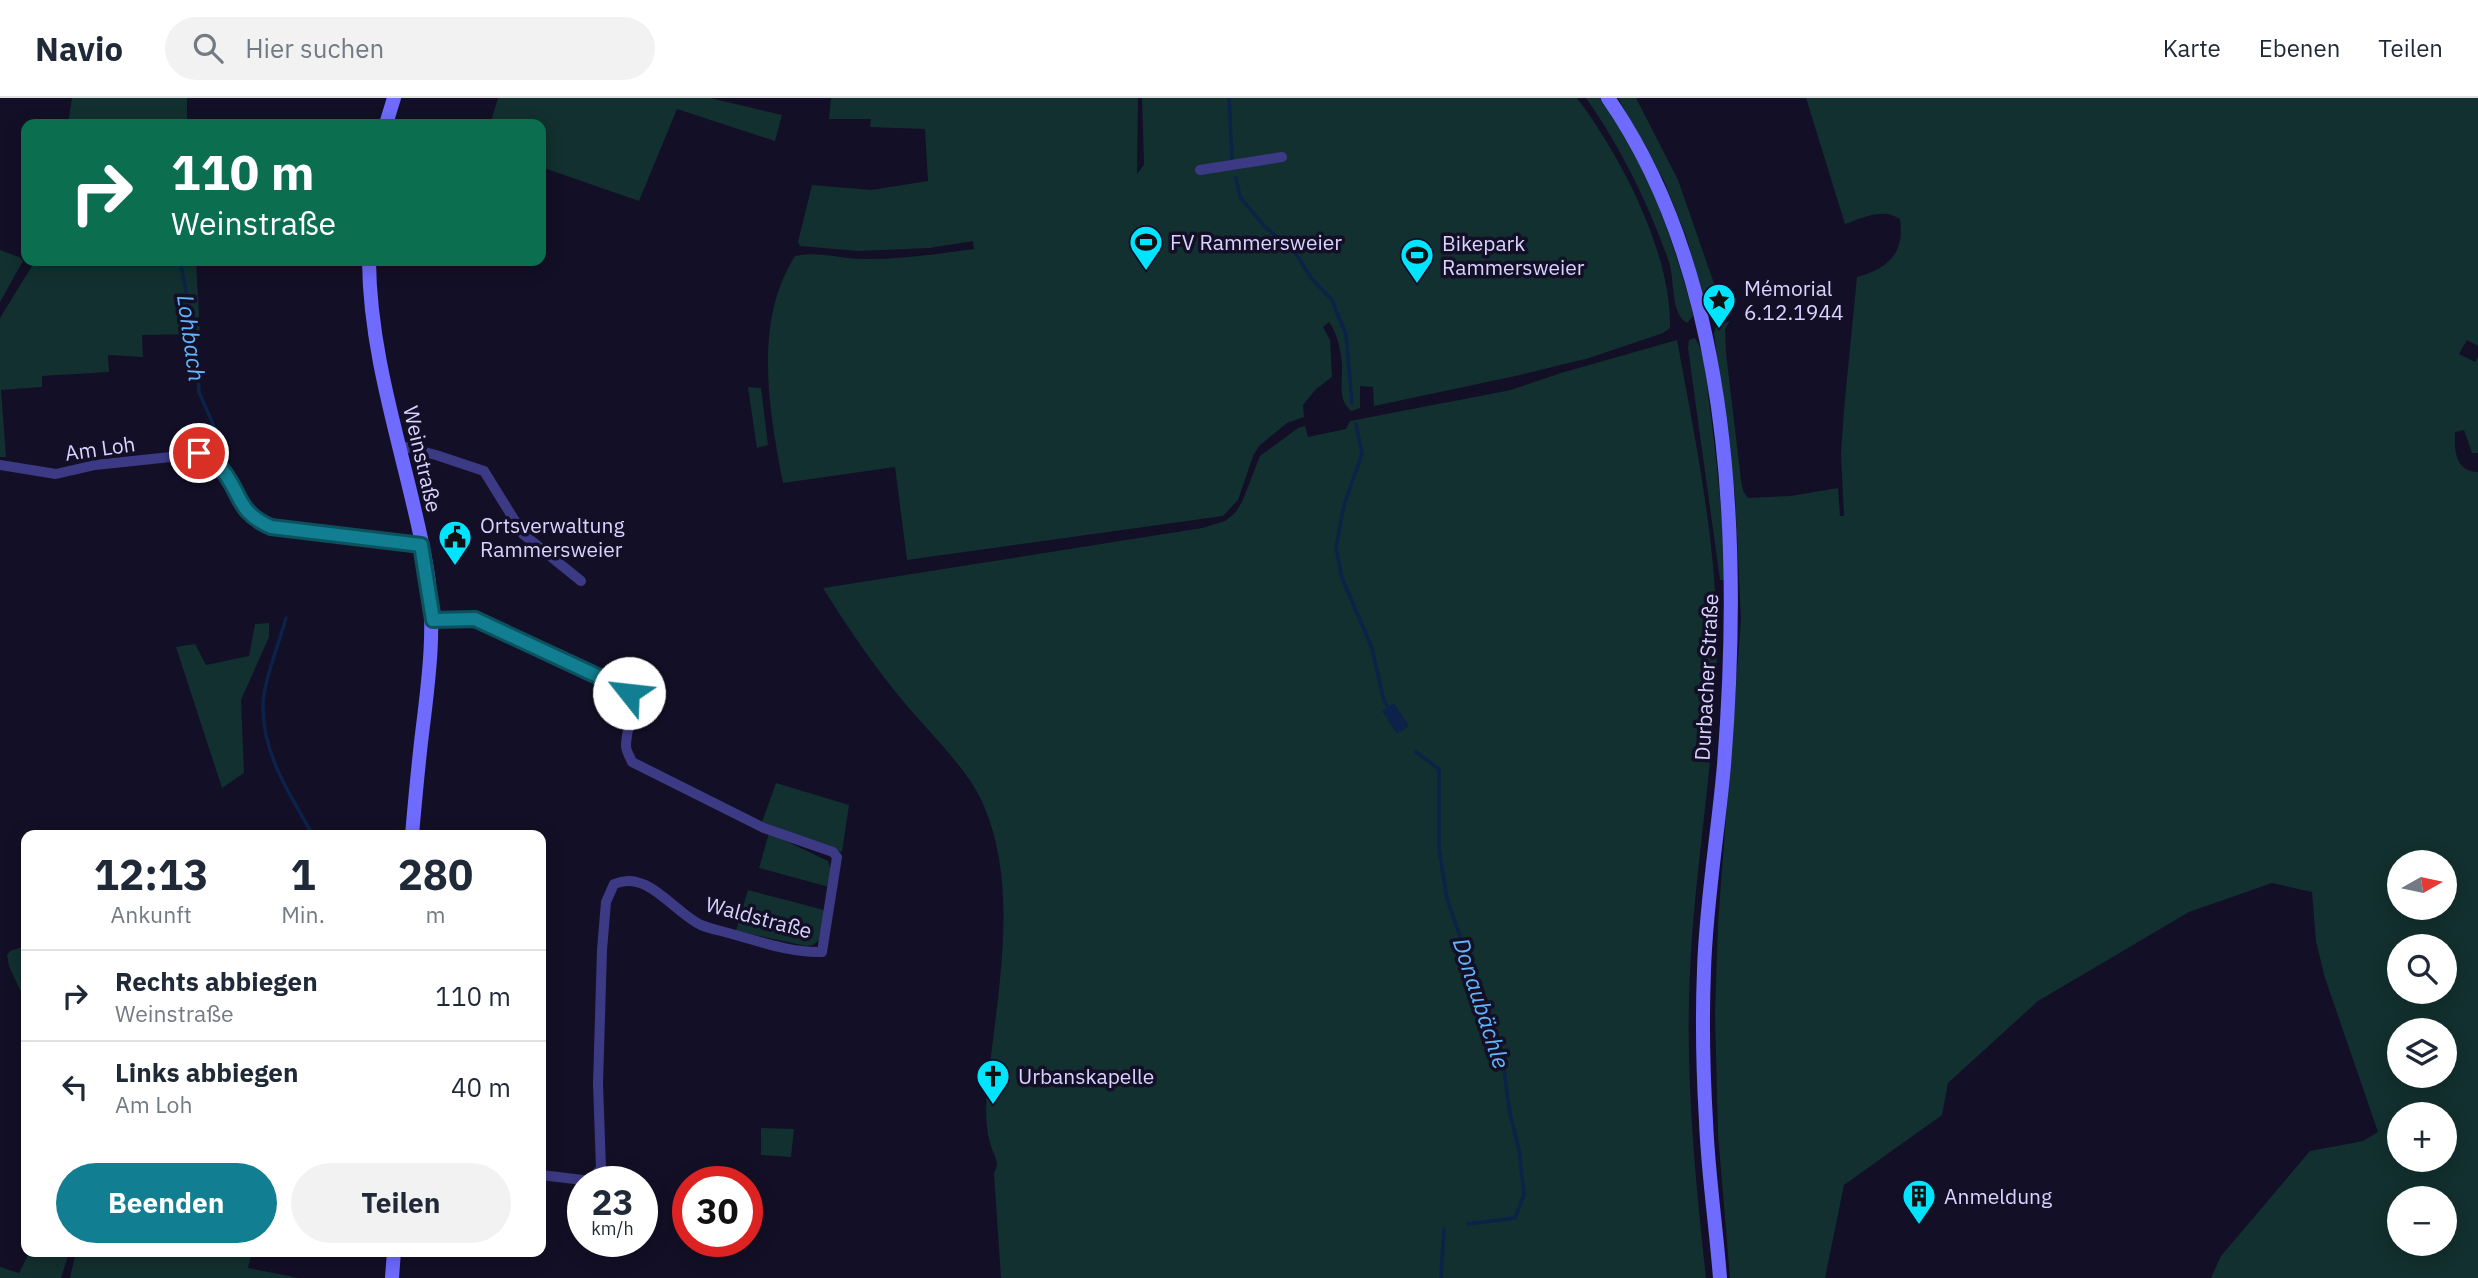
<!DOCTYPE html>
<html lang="de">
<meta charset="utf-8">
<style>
body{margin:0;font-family:"IBM Plex Sans",sans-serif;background:#f2f2f3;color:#1f2937;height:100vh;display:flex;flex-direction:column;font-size:26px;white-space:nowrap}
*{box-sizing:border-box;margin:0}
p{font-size:23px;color:#747a83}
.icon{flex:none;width:38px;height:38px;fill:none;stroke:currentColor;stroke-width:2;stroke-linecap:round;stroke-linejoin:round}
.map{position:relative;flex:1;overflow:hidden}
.side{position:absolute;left:21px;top:732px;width:525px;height:427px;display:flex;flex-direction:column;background:#fff;border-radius:14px;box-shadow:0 4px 18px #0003}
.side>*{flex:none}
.top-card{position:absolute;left:21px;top:21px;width:525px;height:147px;border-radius:14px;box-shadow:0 4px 18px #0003;background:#0b6e4f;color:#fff;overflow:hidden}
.needle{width:46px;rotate:81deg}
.buttons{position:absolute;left:2387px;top:752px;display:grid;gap:14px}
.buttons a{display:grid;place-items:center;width:70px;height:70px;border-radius:50%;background:#fff;box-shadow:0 4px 18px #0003;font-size:35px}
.speed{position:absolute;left:567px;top:1068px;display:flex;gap:14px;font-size:35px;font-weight:700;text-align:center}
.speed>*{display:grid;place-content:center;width:91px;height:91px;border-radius:50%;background:#fff;box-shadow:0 4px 18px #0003;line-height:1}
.speed small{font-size:18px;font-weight:400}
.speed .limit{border:10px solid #d22;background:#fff;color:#111}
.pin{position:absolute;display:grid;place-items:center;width:60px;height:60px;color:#fff;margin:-30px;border:4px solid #fff;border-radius:50%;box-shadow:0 2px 7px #0007}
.me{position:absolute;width:77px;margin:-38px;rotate:299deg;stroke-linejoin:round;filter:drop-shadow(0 0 5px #0008)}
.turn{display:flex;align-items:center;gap:24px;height:147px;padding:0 35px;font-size:32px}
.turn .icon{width:91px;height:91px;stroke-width:2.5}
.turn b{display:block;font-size:49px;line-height:60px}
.eta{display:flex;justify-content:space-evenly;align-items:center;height:119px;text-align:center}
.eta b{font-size:42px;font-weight:700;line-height:49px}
.cta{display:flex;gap:14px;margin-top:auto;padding:14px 35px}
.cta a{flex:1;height:80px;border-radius:42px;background:#117e91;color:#fff;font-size:28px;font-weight:700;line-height:80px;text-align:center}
.cta a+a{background:#f2f2f3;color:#1f2937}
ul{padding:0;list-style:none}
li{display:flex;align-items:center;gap:21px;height:91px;padding:0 35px;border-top:2px solid #e0e1e3}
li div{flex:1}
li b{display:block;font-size:26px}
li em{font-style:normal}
header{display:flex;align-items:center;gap:42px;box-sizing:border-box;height:98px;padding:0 35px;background:#fff;border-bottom:2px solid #e0e1e3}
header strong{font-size:33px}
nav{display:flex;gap:38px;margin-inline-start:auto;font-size:24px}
.search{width:490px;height:63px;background:#f2f2f3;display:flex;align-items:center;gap:18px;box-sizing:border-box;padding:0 24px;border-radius:38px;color:#747a83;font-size:26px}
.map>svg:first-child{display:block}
.green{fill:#12302f;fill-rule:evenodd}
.water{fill:#0c2248}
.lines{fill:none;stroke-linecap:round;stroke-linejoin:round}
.stream{stroke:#0c2248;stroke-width:3.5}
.street{stroke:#3d3a85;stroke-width:10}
.secondary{stroke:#6f6bff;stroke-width:14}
.route-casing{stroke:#0b525e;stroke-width:18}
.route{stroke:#117e91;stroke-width:12}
.labels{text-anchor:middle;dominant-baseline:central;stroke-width:7;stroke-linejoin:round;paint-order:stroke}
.poi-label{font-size:21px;fill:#d9d4ff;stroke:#130f26;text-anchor:start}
.street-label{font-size:21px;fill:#d9d4ff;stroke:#130f26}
.water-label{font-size:23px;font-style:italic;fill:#62b6ff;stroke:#130f26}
</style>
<header>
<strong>Navio</strong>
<div class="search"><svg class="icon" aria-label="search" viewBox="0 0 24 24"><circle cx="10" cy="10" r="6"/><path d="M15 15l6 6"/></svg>Hier suchen</div>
<nav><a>Karte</a><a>Ebenen</a><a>Teilen</a></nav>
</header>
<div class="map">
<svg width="2478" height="1180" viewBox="0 0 2478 1180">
<rect width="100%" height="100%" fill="#130f26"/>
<!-- green -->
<g class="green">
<polygon points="72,0 187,0 187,26 68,26"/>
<polygon points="498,0 710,0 782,17 775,43 677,11 639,103 541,69 541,26 490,26"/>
<path d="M 831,0 L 1138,0 L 1137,76 L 1144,67 L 1142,0 L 1577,0 C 1621,58 1672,156 1670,230 L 1663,235 L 1589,260 L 1520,277 L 1374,308 L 1373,289 L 1360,288 L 1360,310 L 1351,313 C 1337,301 1343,283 1342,266 C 1341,253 1337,234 1329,224 L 1323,229 L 1330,242 L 1332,279 L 1316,291 L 1303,307 L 1304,319 L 1287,325 L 1259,348 L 1253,358 L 1238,402 L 1223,418 L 907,462 L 895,369 L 783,385 C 769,313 753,224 795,158 C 816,153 838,160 860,161 C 897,162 936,156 974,151 L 973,143 L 929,150 L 858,153 L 800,148 L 798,144 L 812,87 L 871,92 L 928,83 L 925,31 L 870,29 L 871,21 L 829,21 Z"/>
<path d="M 1586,0 L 1601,0 L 1603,3 C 1613,20 1625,36 1634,54 C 1660,104 1677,158 1692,212 L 1693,218 L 1687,225 C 1670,215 1675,182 1669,164 C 1648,105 1622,51 1586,0 Z"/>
<path d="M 1618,0 L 1636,0 L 1678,82 L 1725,217 C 1714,217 1709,214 1705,205 L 1686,138 L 1664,83 Z"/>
<path d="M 1806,0 L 2478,0 L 2478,248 L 2467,242 L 2459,256 L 2475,264 L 2478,259 L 2478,355 L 2472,355 L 2464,332 L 2455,334 C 2454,352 2455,373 2478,374 L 2478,1180 L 2211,1180 L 2221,1158 L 2310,1053 L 2363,1043 L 2378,1034 L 2325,880 L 2316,843 L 2312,794 L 2272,785 L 2189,814 L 2038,903 L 1948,985 L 1942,1017 L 1844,1087 L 1825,1180 L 1730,1180 L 1718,1036 L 1715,916 L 1718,825 L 1741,521 L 1735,396 L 1714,236 L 1716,228 L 1730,223 L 1725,231 L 1726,255 L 1741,382 L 1743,393 L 1748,400 L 1791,398 L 1838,390 L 1840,418 L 1844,418 L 1841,356 L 1844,311 L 1857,179 C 1888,171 1905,155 1900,121 C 1883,109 1862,120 1845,126 ZM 2399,765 L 2445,765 L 2445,810 L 2399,810 ZM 2399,849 L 2445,849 L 2445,894 L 2399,894 ZM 2399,933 L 2445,933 L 2445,978 L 2399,978 ZM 2399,1017 L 2445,1017 L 2445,1062 L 2399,1062 ZM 2399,1101 L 2445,1101 L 2445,1146 L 2399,1146 Z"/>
<polygon points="0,152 19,159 23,163 0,204"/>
<polygon points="35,163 196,163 200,236 142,237 143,259 108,257 109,274 42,278 42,289 1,292 6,359 0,359 0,220"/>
<path d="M 1695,240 C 1706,257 1706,283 1709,303 C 1717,363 1723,422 1725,482 L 1720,482 L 1688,250 L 1689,242 Z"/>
<path d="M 1677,242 C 1695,340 1716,441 1717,541 C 1717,652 1695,762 1690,873 C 1685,975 1695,1079 1706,1180 L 1001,1180 L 994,1075 C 1001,1063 993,1057 990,1045 C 984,1024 986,998 989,976 C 998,890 1019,791 984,708 C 970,673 927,632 903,603 C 873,567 848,530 823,490 L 1202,430 L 1225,423 L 1235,415 L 1242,404 L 1260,358 L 1298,330 L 1305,328 L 1308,339 L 1346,331 L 1350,323 L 1511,292 L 1561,275 Z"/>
<polygon points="748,289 761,290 768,347 757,350"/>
<polygon points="269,525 269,539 241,602 244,675 222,690 176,549 195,546 206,567 249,558 255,526"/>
<polygon points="776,685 849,707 842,754 762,724"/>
<polygon points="769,735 828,763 831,773 829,789 759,770"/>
<polygon points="748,792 824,812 819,842 813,847 806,848 736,833"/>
<polygon points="26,848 26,905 9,868 7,857 10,853"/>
<polygon points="761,1030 794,1031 791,1059 761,1057"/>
<polygon points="30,1153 69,1155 61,1180 0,1180 0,1169 19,1175"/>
<polygon points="76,1153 252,1153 248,1170 299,1180 70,1180"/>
</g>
<!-- water -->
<polygon class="water" points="1394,605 1409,628 1397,636 1382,613"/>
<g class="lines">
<!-- stream -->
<g class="stream">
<polyline points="1229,0 1232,61"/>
<polyline points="1236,80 1240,99 1264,128 1294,153 1312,181 1332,202 1346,237 1352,305"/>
<polyline points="180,163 196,243 199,294 213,326 227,354"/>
<polyline points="1356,326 1362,356 1344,407 1336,449 1342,480 1372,550 1384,603 1391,613"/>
<path d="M 286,520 C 280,542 262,588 263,609 C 263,657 290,697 313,737"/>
<polyline points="1416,654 1439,671 1439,751 1447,801 1503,961 1509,1011 1519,1052 1524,1097 1515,1120 1468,1126"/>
<polyline points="1441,1180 1444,1131"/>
</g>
<!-- street -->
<g class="street">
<polyline points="1200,72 1282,59"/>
<polyline points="398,347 436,357 484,373 523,436 581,483"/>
<polyline points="0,367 56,376 95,367 199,356 217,366 243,409 253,421 271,429 421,447"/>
<path d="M 433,522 L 475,521 L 621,588 C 640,605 626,627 626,648 C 626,653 630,659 632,664 L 764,730 L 833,754 L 837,759 L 822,854 C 792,855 761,844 732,836 C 722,833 711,831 701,827 C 673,814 648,771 614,786 L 606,804 L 602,852 L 598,986 L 601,1070 L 591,1083 L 541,1077"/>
</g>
<!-- secondary -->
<g class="secondary">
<path d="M 1608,0 C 1735,183 1741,453 1724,667 C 1718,736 1706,804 1704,872 C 1702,922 1703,973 1706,1023 C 1708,1075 1716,1128 1720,1180"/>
<polyline points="386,26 394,0"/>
<path d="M 369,163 C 370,269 409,368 427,471 C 436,527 429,580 422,636 C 418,669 415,703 412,737"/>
<polyline points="392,1180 394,1153"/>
</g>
</g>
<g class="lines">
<defs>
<path id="route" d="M 199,355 C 205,359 214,362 218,367 C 242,392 234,413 271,429 L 421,447 L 433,522 L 475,521 L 621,589 L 629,595"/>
</defs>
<!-- route casing -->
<use href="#route" class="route-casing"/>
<!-- route -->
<use href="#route" class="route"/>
</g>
<!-- icons -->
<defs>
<symbol id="stadium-pin" viewBox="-11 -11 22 30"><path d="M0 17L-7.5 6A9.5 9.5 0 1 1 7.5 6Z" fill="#00e5ff" stroke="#130f26"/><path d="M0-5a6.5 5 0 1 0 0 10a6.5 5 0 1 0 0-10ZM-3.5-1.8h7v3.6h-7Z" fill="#111"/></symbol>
<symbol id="sight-pin" viewBox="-11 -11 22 30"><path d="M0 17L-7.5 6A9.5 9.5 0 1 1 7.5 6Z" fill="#00e5ff" stroke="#130f26"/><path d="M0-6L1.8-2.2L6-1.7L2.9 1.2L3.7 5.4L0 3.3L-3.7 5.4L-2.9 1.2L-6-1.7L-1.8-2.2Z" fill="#111"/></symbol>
<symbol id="civic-pin" viewBox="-11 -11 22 30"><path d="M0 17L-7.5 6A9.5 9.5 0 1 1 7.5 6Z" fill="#00e5ff" stroke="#130f26"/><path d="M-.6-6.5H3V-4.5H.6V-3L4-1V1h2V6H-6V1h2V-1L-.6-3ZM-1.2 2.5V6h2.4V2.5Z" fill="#111"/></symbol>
<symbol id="church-pin" viewBox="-11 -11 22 30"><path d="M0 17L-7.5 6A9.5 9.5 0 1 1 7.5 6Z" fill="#00e5ff" stroke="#130f26"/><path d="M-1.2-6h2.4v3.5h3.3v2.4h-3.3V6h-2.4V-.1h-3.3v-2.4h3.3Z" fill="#111"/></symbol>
<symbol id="building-pin" viewBox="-11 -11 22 30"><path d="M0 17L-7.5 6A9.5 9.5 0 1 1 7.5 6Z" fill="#00e5ff" stroke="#130f26"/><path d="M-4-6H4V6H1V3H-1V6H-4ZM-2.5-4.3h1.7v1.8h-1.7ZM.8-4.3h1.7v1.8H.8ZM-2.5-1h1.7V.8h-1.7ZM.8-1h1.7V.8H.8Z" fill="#111"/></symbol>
</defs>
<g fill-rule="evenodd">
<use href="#stadium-pin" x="1127" y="125" width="38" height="52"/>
<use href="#stadium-pin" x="1398" y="138" width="38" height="52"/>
<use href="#sight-pin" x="1700" y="183" width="38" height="52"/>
<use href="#civic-pin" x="436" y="420" width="38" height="52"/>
<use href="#church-pin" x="974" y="959" width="38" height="52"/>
<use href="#building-pin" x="1900" y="1079" width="38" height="52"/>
</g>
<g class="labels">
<!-- poi labels -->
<g class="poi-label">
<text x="1170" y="144">FV Rammersweier</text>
<text x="1442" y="145">Bikepark<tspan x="1442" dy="24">Rammersweier</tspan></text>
<text x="1744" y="190">Mémorial<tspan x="1744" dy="24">6.12.1944</tspan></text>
<text x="480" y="427">Ortsverwaltung<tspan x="480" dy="24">Rammersweier</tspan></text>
<text x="1018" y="978">Urbanskapelle</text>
<text x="1944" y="1098">Anmeldung</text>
</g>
<!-- street labels -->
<g class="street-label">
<text transform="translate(100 350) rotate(-8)">Am Loh</text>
<text transform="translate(423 361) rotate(77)">Weinstraße</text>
<text transform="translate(1706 579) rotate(-87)">Durbacher Straße</text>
<text transform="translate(759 819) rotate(15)">Waldstraße</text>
</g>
<!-- water labels -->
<g class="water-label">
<text transform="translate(192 240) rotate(82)">Lohbach</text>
<text transform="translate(1482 905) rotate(72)">Donaubächle</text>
</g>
</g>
</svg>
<div class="buttons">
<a><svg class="needle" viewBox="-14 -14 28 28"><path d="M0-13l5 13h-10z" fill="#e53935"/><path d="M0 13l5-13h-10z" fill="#747a83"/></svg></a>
<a><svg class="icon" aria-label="search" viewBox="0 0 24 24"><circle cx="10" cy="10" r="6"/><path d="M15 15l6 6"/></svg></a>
<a><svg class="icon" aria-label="layers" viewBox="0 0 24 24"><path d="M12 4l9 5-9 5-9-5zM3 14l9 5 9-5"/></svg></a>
<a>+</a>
<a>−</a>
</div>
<div class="speed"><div>23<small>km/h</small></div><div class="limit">30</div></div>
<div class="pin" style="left:199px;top:355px;background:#d93025"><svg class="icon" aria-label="arrive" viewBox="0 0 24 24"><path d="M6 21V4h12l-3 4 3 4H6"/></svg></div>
<svg class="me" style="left:629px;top:595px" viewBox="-20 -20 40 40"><circle r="19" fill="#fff"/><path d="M0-13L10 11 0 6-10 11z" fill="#117e91"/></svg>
<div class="top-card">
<div class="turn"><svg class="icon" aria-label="right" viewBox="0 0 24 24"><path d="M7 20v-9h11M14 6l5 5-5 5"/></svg><div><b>110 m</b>Weinstraße</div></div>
</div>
<section class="side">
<div class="eta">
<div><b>12:13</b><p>Ankunft</p></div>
<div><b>1</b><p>Min.</p></div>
<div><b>280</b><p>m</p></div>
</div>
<ul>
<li><svg class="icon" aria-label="right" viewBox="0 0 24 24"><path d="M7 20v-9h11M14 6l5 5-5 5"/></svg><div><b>Rechts abbiegen</b><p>Weinstraße</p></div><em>110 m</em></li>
<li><svg class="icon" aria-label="left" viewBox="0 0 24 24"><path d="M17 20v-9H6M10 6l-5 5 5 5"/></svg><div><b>Links abbiegen</b><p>Am Loh</p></div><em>40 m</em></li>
</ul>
<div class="cta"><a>Beenden</a><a>Teilen</a></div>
</section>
</div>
